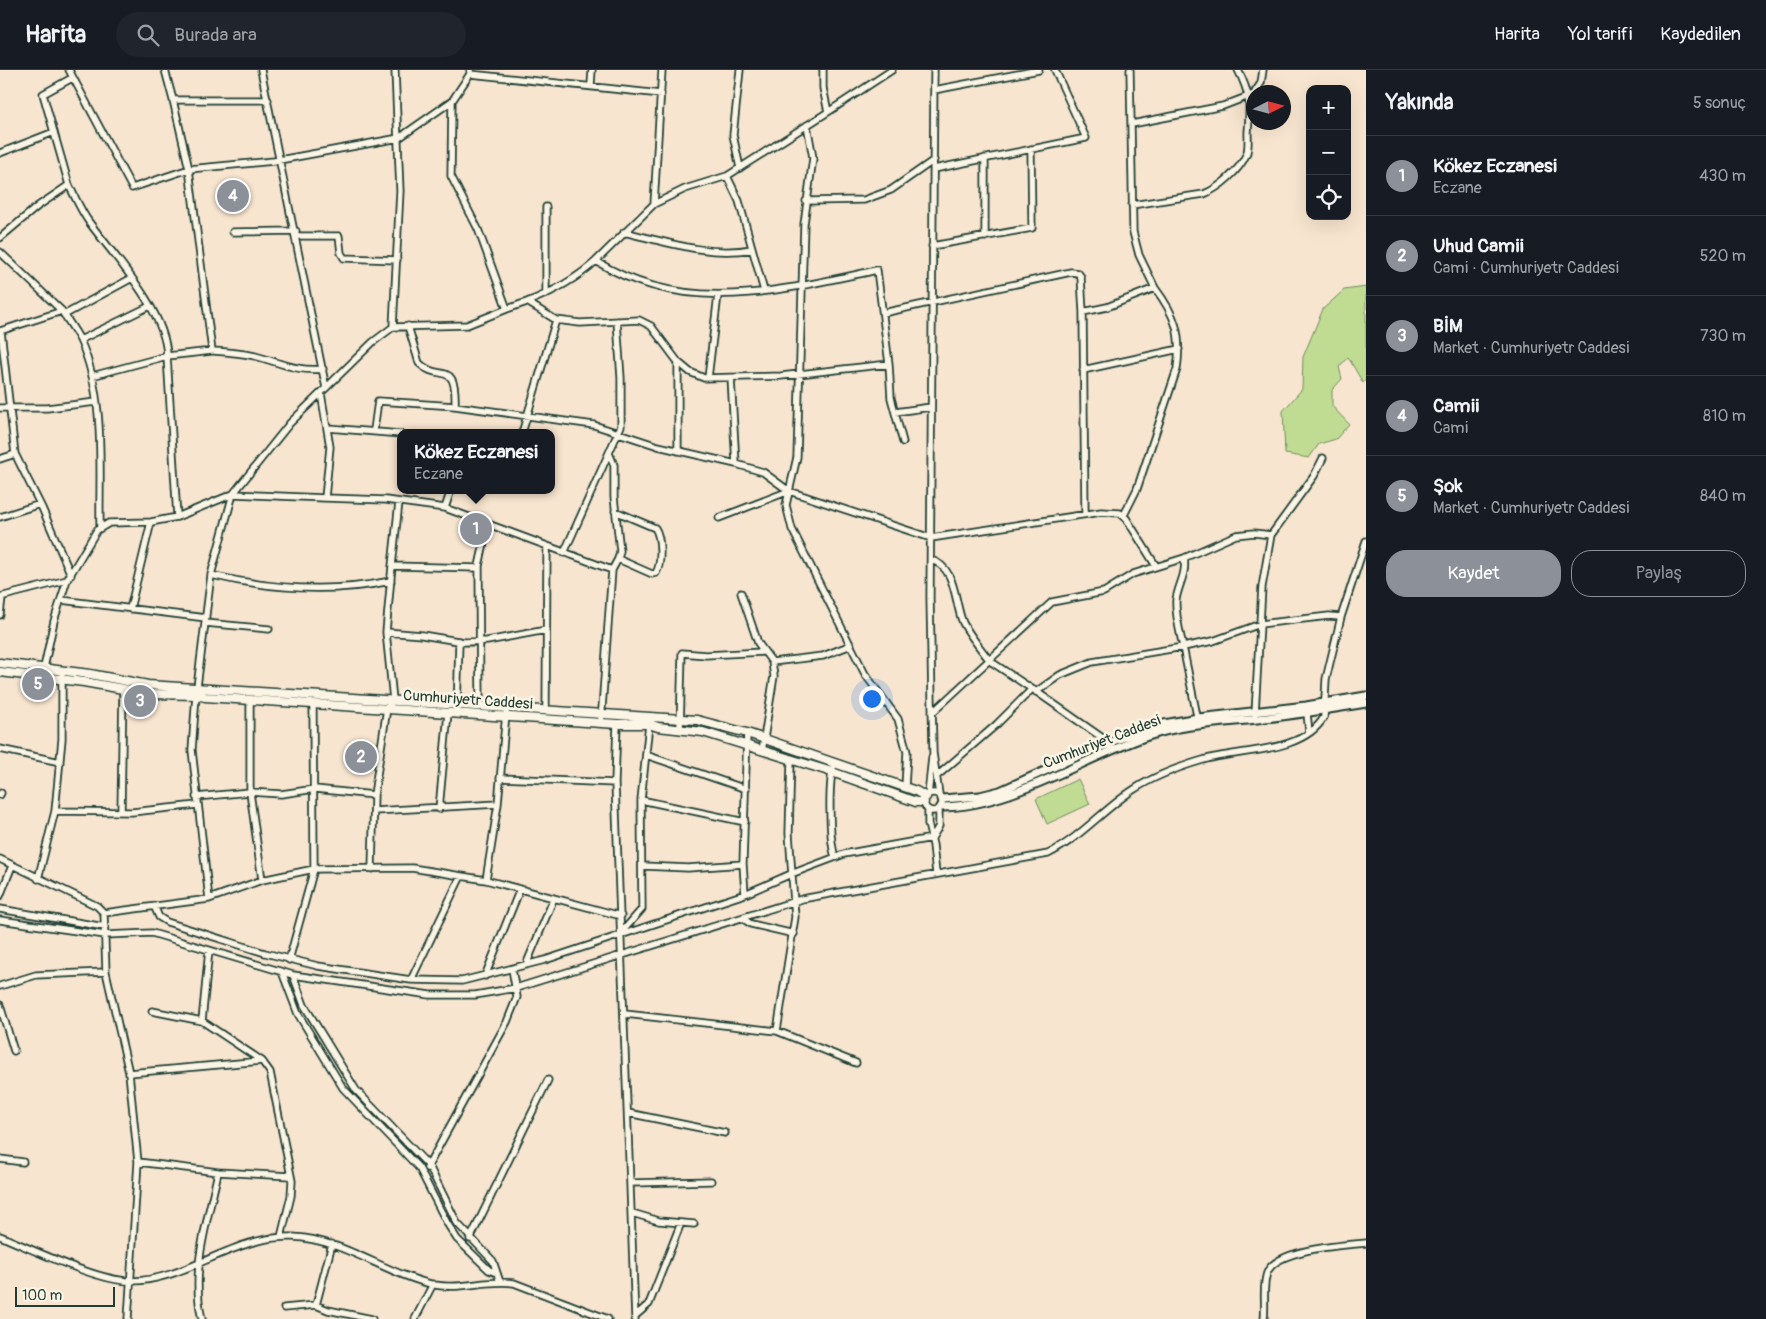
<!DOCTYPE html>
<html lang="tr">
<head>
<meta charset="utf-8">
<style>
  body { margin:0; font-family:Pangolin,sans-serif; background:#20242c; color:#f1f3f6 }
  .controls { position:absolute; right:15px; top:15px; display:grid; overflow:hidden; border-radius:10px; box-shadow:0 5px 20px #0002 }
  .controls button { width:45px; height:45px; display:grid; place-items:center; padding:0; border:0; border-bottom:1px solid #363941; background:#171b24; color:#f1f3f6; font:25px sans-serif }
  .compass { position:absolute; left:1246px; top:15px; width:45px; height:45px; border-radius:50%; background:#171b24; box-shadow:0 5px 20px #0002; rotate:84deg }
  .scale { position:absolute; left:15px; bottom:12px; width:100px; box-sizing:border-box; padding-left:5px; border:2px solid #1f3d34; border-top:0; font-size:14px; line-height:18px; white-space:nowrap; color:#1f3d34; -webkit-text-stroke:4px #fcf5e5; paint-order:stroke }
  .you { position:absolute; left:871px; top:628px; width:18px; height:18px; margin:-12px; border:4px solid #fff; border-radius:50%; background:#1a73e8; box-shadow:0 0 0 8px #1a73e833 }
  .badge { display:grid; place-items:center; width:32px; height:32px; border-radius:50%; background:#8c9099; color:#fff; font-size:16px; font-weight:700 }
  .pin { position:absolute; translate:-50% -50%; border:2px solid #fff; box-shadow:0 1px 5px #0006 }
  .popup { position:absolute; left:397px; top:359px; width:158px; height:65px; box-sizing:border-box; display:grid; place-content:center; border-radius:10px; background:#171b24; filter:drop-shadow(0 1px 4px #0005); font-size:16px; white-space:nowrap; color:#9ea1a6 }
  .popup b { font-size:19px; color:#f1f3f6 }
  .popup::after { content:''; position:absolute; left:50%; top:100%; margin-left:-10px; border:10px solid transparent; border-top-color:#171b24 }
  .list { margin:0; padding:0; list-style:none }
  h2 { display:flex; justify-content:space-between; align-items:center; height:65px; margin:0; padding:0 20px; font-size:21px }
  h2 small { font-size:16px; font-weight:400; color:#9ea1a6 }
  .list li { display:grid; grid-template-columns:32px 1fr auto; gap:15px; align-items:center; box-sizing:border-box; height:80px; padding:0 20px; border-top:1px solid #363941 }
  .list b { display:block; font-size:19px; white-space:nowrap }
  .list p { margin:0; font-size:16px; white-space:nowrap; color:#9ea1a6 }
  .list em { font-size:16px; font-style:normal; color:#9ea1a6 }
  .actions { display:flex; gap:10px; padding:15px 20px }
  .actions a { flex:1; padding:11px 0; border:1px solid #8c9099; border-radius:20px; text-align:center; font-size:18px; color:#8c9099 }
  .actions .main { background:#8c9099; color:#fff }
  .icon { flex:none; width:28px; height:28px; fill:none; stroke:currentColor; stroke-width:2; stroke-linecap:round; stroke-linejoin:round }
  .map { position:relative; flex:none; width:1366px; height:1249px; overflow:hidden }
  header { display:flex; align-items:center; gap:30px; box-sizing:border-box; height:70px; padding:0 25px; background:#171b24; border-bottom:1px solid #363941 }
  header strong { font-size:24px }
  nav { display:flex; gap:28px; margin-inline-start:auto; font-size:18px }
  .search { width:350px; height:45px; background:#20242c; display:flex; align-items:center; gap:12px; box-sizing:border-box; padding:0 18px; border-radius:28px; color:#9ea1a6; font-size:19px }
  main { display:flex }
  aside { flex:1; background:#171b24 }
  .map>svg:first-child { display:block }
</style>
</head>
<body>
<header>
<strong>Harita</strong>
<div class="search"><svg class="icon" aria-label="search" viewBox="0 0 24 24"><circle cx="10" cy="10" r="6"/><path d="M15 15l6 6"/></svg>Burada ara</div>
<nav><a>Harita</a><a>Yol tarifi</a><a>Kaydedilen</a></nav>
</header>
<main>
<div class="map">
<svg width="1366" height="1249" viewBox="0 0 1366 1249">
  <rect width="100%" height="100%" fill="#f8e5cf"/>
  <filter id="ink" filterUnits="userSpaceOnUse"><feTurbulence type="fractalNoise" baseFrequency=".02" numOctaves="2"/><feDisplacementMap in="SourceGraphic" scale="10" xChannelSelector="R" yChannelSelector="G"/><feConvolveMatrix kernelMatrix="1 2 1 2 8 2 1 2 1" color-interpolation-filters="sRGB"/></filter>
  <g filter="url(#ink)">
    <path fill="#c0db92" stroke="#708c63" d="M1366 217V310L1363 313 1348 287 1339 297 1342 309 1332 320V336L1349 354 1336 369 1319 374 1309 388 1285 384 1283 341 1302 319 1303 287 1323 239 1344 220Z
      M1078 709 1090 734 1047 754 1036 729Z"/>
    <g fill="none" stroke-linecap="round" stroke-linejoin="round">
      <g stroke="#1f3d34" stroke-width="9">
        <path id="minor" d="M69 0 132 118 189 99 173 30
          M165 0 173 30H268
          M261 0 326 318
          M740 0 733 65 740 98
          M934 0 930 528 933 683 939 724
          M1130 0 1133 162 1139 185 1155 218
          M470 4 661 24
          M591 16 592 0
          M934 20 1039 0
          M1255 22 1261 13 1263 0
          M828 42 892 0
          M1132 54 1223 36 1254 24
          M807 55 813 88 804 154 797 387 786 435 792 459 865 604 898 649 907 682 905 718
          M0 83 54 62
          M934 99 1086 68 1055 0
          M727 106 828 42 823 18V0
          M69 115C75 127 81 141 89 152 114 186 166 241 167 286L212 281 189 99 274 91 399 68 452 31 470 4V0
          M806 131 864 130 891 120 934 90
          M654 134 662 0
          M1132 135 1204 124C1219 118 1239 101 1246 85 1249 79 1248 70 1248 63 1250 35 1251 25 1238 0
          M546 137V224
          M233 162 296 161
          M624 162C666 172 709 187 752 179
          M297 166H339L341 183 344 188 397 190
          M985 167V88
          M0 168 38 136 69 115 43 24 72 8
          M932 176 1032 158 1031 79
          M0 182 62 241 0 261
          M527 232C553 222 575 210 596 191
          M507 239 527 232 556 250 522 363
          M62 241C68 251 75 260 80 270 106 327 99 396 100 457
          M883 243 1071 202 1078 203 1081 207 1083 242
          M64 245 132 208
          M556 250 580 253 639 250 651 256 678 292 690 302 704 308 781 306 889 294 877 200C782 220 685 247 596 191L654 134 685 119 727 106 739 131 764 221
          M408 256 419 293C439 313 457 288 455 336
          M393 257 400 121 395 0
          M1 261 15 384 42 438 71 505
          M80 270 150 236
          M212 281C226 282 241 283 255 286 279 292 297 302 323 299
          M889 294 891 328 903 372
          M1083 300 1179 279
          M92 306 167 286 177 447
          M708 308 718 225
          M0 338H47L96 332
          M895 342 931 337
          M328 358 401 364
          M374 360 378 331 455 336 594 355 658 376 736 394 731 308
          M678 381V292
          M609 383 614 395V427L620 481 618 489 612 500
          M0 389 15 384
          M736 394 763 402 789 421 931 468 1101 442 1120 443 1126 448 1156 496
          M325 428 386 430 445 438 451 420
          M399 432 392 496 479 498
          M445 438 612 500 601 652
          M615 441 655 458C661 467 662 493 656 503L652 504 618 489
          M1085 444 1083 242 1107 237 1155 218C1176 246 1182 264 1177 299L1137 419 1124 445
          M0 447 40 434
          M719 448 789 421
          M564 483 621 356V308L617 251
          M931 490C957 497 954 533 963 553 970 566 981 579 990 591L1032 619 996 655 937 706
          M211 505C269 519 332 523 391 511
          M741 523 758 573 772 592 774 606 762 681
          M0 527 67 510
          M61 530 206 548
          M130 539 151 452
          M0 545 2 527
          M1341 547 1366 471
          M205 553 269 559
          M386 562 422 565 464 572 487 571 546 560
          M772 592 823 586 851 575
          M42 607 54 551 67 510 97 460 109 453 151 452 177 447 233 424 325 428 330 377 321 323
          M1034 620 1104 669 1109 676
          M1036 622 1060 605 1092 592 1183 577C1180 562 1175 545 1176 530 1178 515 1187 504 1184 488
          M250 629V722L262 810
          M480 636 479 496 488 455
          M546 641 547 477
          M457 643 459 571
          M932 643 1052 532 1104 522 1133 504 1184 488 1236 465 1254 463 1271 465
          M1307 643 1309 663
          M1255 644 1262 517 1271 465 1314 406 1323 388
          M617 654 615 713 635 1249
          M680 659 682 583 706 585 763 582
          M0 679 60 692
          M646 685 746 719
          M834 694C828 712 829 769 835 787
          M500 708 615 713
          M924 732a9 9 0 1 1 18 0a9 9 0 1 1-18 0Z
          M0 725 1 723
          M928 725 932 687
          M196 727 250 722 281 724 315 719 374 725
          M641 730 745 752
          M439 739 448 643
          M928 740V754L933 775 936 804
          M55 741 132 742 197 735
          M374 741 498 734
          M121 742 123 618
          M0 789 97 836 104 843 106 902 129 1003 138 1092 128 1249
          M643 796 688 798 743 794
          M372 799 374 725 387 638 393 630 386 562 392 496
          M38 809 55 741 62 669V606
          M486 810 498 734 506 643
          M745 824 743 794 747 663
          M0 826 12 796
          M209 829 192 680 196 625 211 505 233 424 290 353 373 272 393 257 467 255 507 239 478 159 451 106 452 31
          M155 838 159 847 167 852 265 883 318 896 411 910 462 911 545 890 745 824 791 804 844 784 932 768 939 756V739
          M0 839 105 857
          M104 843 209 829 262 810 314 799 412 798 486 810 621 846
          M742 848 751 854 794 864
          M0 850 105 865 152 863 293 905 430 925H475L516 918 802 829 1048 784C1080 768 1104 739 1133 720 1154 706 1179 697 1203 690 1239 679 1303 684 1324 647L1326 609 1341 547 1329 546 1260 554 1213 571 1183 577 1198 651
          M621 863 642 839 641 730 649 654
          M289 890 314 799 313 635
          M526 895 554 828
          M282 902 298 944 343 1018 419 1098 447 1153 457 1169 489 1200 497 1203
          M293 905 304 935 356 1020 429 1096 457 1153 493 1191 500 1212
          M485 906 520 819
          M411 910 461 806
          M0 916 36 905 106 902
          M0 935 14 981
          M152 941 202 951 262 991 270 1002 292 1111 291 1126 281 1167
          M625 944 777 961 795 847 789 763 791 690
          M202 951 209 880
          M777 961 856 993
          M129 1003 262 991
          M628 1043 725 1063
          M0 1089 23 1092
          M138 1092 218 1102 291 1106
          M427 1098 507 952 517 927 512 899
          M631 1113 711 1111
          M632 1143 659 1151 694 1154
          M0 1166C32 1179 99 1212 132 1211 188 1210 234 1165 292 1167 344 1169 385 1204 435 1215 462 1220 487 1209 514 1213L608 1249
          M470 1169 548 1010
          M316 1235 332 1174
          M284 1238 316 1235 328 1240 372 1249
          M635 1246 649 1234 681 1153
          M202 1249C190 1200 208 1150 218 1102
          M415 1249 433 1214
          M1264 1249C1266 1234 1262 1217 1267 1203 1275 1179 1343 1175 1366 1173"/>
      </g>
      <g stroke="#1f3d34" stroke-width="11">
        <path id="tertiary" d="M942 729 980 726 1000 721 1107 673 1164 654 1198 648 1306 636 1366 626
          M941 737C1011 737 1082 688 1148 666 1183 654 1220 653 1257 649 1294 645 1330 639 1366 633"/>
      </g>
      <g stroke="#1f3d34" stroke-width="11">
        <path id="secondary" d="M0 593 90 604 148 615 697 650 747 663 916 721 926 727
          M0 602 84 612 151 624 196 625 205 627 617 654H649L658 657 703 662 832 702 916 732H924"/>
      </g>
      <use href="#minor" stroke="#fcf5e5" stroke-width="5.5"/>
      <use href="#tertiary" stroke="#fcf5e5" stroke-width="7"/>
      <use href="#secondary" stroke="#fcf5e5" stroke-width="8"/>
    </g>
  </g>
  <g text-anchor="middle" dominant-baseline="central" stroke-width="5" stroke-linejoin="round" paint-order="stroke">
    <g font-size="15" fill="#1f3d34" stroke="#fcf5e5">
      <text transform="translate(468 630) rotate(4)">Cumhuriyetr Caddesi</text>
      <text transform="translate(1102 672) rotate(-21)">Cumhuriyet Caddesi</text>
    </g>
  </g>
</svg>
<div class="controls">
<button>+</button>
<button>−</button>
<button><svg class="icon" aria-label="locate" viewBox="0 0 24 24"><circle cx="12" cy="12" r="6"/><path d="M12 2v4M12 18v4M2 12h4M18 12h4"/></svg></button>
</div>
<svg class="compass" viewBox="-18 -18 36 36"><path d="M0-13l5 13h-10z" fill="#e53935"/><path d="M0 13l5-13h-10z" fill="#9ea1a6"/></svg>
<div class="scale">100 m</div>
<div class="you"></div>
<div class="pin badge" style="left:476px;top:459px">1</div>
<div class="popup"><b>Kökez Eczanesi</b>Eczane</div>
<div class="pin badge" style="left:361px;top:687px">2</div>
<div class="pin badge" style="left:140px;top:631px">3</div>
<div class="pin badge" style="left:233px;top:126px">4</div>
<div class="pin badge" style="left:38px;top:614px">5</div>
</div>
<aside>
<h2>Yakında<small>5 sonuç</small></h2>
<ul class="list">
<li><span class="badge">1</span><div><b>Kökez Eczanesi</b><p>Eczane</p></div><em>430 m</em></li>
<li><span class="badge">2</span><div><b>Uhud Camii</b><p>Cami · Cumhuriyetr Caddesi</p></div><em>520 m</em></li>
<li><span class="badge">3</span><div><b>BİM</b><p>Market · Cumhuriyetr Caddesi</p></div><em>730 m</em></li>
<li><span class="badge">4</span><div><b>Camii</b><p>Cami</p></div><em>810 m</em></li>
<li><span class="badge">5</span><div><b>Şok</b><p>Market · Cumhuriyetr Caddesi</p></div><em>840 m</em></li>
</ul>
<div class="actions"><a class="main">Kaydet</a><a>Paylaş</a></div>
</aside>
</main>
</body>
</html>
